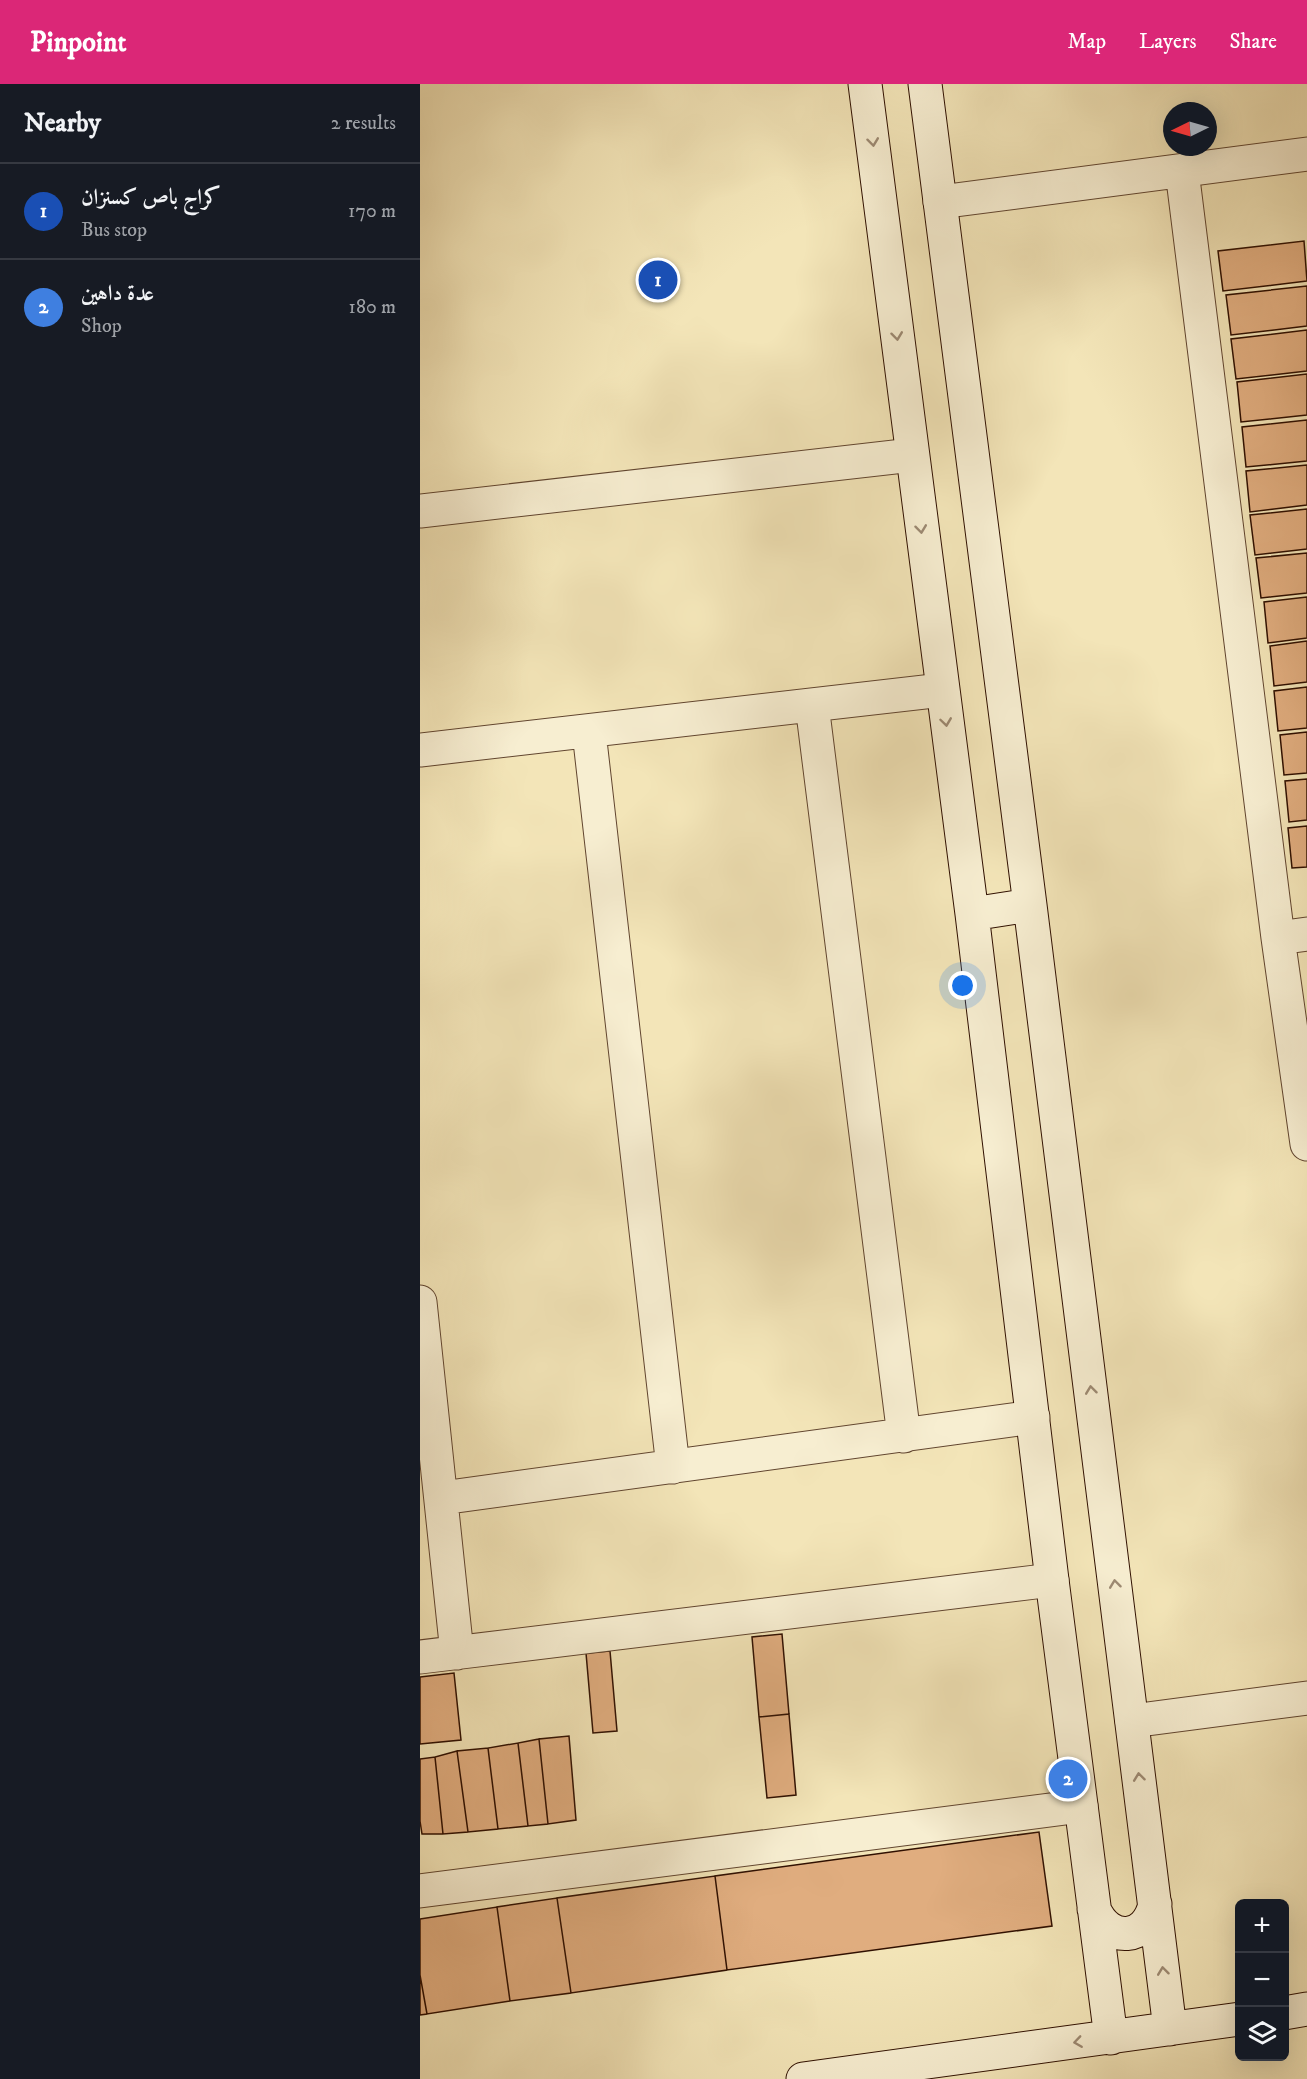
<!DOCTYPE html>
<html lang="en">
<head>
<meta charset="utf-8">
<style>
  body { margin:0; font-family:"IM FELL DW Pica",Amiri,serif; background:#242831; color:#f1f3f6 }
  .controls { position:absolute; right:18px; bottom:18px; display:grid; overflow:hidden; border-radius:9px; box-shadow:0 6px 24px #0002 }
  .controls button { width:54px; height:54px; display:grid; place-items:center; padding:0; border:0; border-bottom:2px solid #363941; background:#171b24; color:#f1f3f6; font:30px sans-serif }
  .compass { position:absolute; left:743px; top:18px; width:54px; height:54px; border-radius:50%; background:#171b24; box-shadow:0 6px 24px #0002; rotate:265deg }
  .you { position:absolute; left:543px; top:902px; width:21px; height:21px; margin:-15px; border:4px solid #fff; border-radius:50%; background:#1a73e8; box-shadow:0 0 0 9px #1a73e833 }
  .badge { display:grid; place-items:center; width:39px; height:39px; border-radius:50%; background:#db2777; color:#fff; font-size:20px; font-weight:700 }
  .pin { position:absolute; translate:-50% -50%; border:3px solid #fff; box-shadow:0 2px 6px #0006 }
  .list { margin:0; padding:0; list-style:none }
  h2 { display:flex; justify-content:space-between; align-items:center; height:78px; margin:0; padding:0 24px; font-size:26px }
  h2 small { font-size:20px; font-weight:400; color:#9ea1a6 }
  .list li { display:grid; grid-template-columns:39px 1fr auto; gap:18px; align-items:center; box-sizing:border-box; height:96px; padding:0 24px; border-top:2px solid #363941 }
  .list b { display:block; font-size:22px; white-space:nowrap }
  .list p { margin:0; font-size:20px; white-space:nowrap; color:#9ea1a6 }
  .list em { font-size:20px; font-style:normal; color:#9ea1a6 }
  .icon { flex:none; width:33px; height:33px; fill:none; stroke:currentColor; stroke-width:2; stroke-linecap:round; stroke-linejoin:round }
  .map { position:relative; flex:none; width:887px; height:1995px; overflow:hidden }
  header { display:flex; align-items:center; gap:36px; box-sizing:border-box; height:84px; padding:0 30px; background:#db2777; color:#fff }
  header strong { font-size:28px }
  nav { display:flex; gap:33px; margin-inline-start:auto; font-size:21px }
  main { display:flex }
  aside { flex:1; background:#171b24 }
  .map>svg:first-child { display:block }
</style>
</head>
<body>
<header>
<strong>Pinpoint</strong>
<nav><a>Map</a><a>Layers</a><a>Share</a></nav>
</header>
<main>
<aside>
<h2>Nearby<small>2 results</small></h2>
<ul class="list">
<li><span class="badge" style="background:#1a4fb4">1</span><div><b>كراج باص كسنزان</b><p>Bus stop</p></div><em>170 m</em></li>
<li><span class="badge" style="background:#3f7fe0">2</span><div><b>عدة داهين</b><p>Shop</p></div><em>180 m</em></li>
</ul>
</aside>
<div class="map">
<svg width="887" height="1995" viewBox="0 0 887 1995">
  <rect width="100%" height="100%" fill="#f3e5b8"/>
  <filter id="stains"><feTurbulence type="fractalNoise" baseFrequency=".00333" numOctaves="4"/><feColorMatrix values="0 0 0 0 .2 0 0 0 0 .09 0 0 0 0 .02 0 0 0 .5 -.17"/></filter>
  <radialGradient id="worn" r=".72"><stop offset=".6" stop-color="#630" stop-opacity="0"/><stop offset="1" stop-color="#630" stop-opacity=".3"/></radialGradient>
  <path fill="#e0ad7f" stroke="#301001" stroke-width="1.5" d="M884 157 887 197 803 207 798 167Z
    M887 202V242L811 251 806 211Z
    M887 246V287L816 295 811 255Z
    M887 290V331L821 338 817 298Z
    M887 336V377L826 383 822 343Z
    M887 381V421L830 428 826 387Z
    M887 425V465L835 471 830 431Z
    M887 469V509L841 514 836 474Z
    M887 513V554L848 559 844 518Z
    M887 557V598L854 602 850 562Z
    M887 603V644L858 647 854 607Z
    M887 648V689L864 691 860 651Z
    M887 695V736L869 738 865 697Z
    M887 742V783L872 784 868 744Z
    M362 1550 369 1630 339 1633 332 1553Z
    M190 1567 197 1647 173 1649 166 1569Z
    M34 1589 41 1656 0 1660V1593Z
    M369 1630 376 1711 347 1714 339 1633Z
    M149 1652 156 1736 128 1740 119 1655Z
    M119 1655 128 1740 108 1742 98 1659Z
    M98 1659 108 1742 78 1745 68 1664Z
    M68 1664 78 1745 48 1748 37 1667Z
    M37 1667 48 1748 23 1750 15 1673Z
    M15 1673 23 1750H2L0 1737V1675Z
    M619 1748 632 1842 307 1886 295 1792Z
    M295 1792 307 1886 151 1909 137 1814Z
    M137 1814 151 1909 90 1917 77 1823Z
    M77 1823 90 1917 7 1930 0 1891V1835Z
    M0 1891 7 1930 0 1931Z"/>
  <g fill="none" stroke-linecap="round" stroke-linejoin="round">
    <g stroke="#61452f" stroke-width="35">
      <path id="street" d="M762 87 858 854 887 1060
        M520 118 887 70
        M0 427 492 371
        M392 621 484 1352
        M169 648 253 1383
        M0 666 522 606
        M858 854 887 850
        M0 1218 37 1569
        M22 1414 613 1333
        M0 1573 632 1496
        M712 1637 887 1614
        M0 1807 661 1722"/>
    </g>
    <g stroke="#301001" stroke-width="35">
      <path id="secondary" d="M445 0 552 830 632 1496 691 1954
        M505 0 610 821 750 1945
        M552 830 610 821
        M674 1825C689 1860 727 1857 735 1820
        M864 1929 887 1925
        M383 1995 820 1935"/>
    </g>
    <use href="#street" stroke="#f7eed1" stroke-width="33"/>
    <use href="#secondary" stroke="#f7eed1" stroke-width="33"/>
  </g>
  <defs><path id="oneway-chevron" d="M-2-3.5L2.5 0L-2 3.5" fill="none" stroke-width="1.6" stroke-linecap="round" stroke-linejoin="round" transform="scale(1.5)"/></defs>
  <g stroke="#9d8a73">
    <use href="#oneway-chevron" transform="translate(453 58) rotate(83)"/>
    <use href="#oneway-chevron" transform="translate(477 252) rotate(83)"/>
    <use href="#oneway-chevron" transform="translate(501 445) rotate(83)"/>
    <use href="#oneway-chevron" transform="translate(526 638) rotate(82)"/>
    <use href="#oneway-chevron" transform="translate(671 1306) rotate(-97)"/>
    <use href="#oneway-chevron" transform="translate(695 1500) rotate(-97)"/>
    <use href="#oneway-chevron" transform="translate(719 1693) rotate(-97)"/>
    <use href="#oneway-chevron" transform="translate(743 1887) rotate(-97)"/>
    <use href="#oneway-chevron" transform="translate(658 1958) rotate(172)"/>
  </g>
  <rect width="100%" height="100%" filter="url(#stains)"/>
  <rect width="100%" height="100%" fill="url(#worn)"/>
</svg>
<div class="controls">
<button>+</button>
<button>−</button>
<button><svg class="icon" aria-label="layers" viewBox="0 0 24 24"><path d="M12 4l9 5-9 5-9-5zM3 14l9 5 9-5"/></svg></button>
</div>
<svg class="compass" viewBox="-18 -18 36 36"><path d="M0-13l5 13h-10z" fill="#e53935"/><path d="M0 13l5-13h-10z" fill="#9ea1a6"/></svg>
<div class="you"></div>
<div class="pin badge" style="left:238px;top:196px;background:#1a4fb4">1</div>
<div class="pin badge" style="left:648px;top:1695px;background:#3f7fe0">2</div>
</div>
</main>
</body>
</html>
